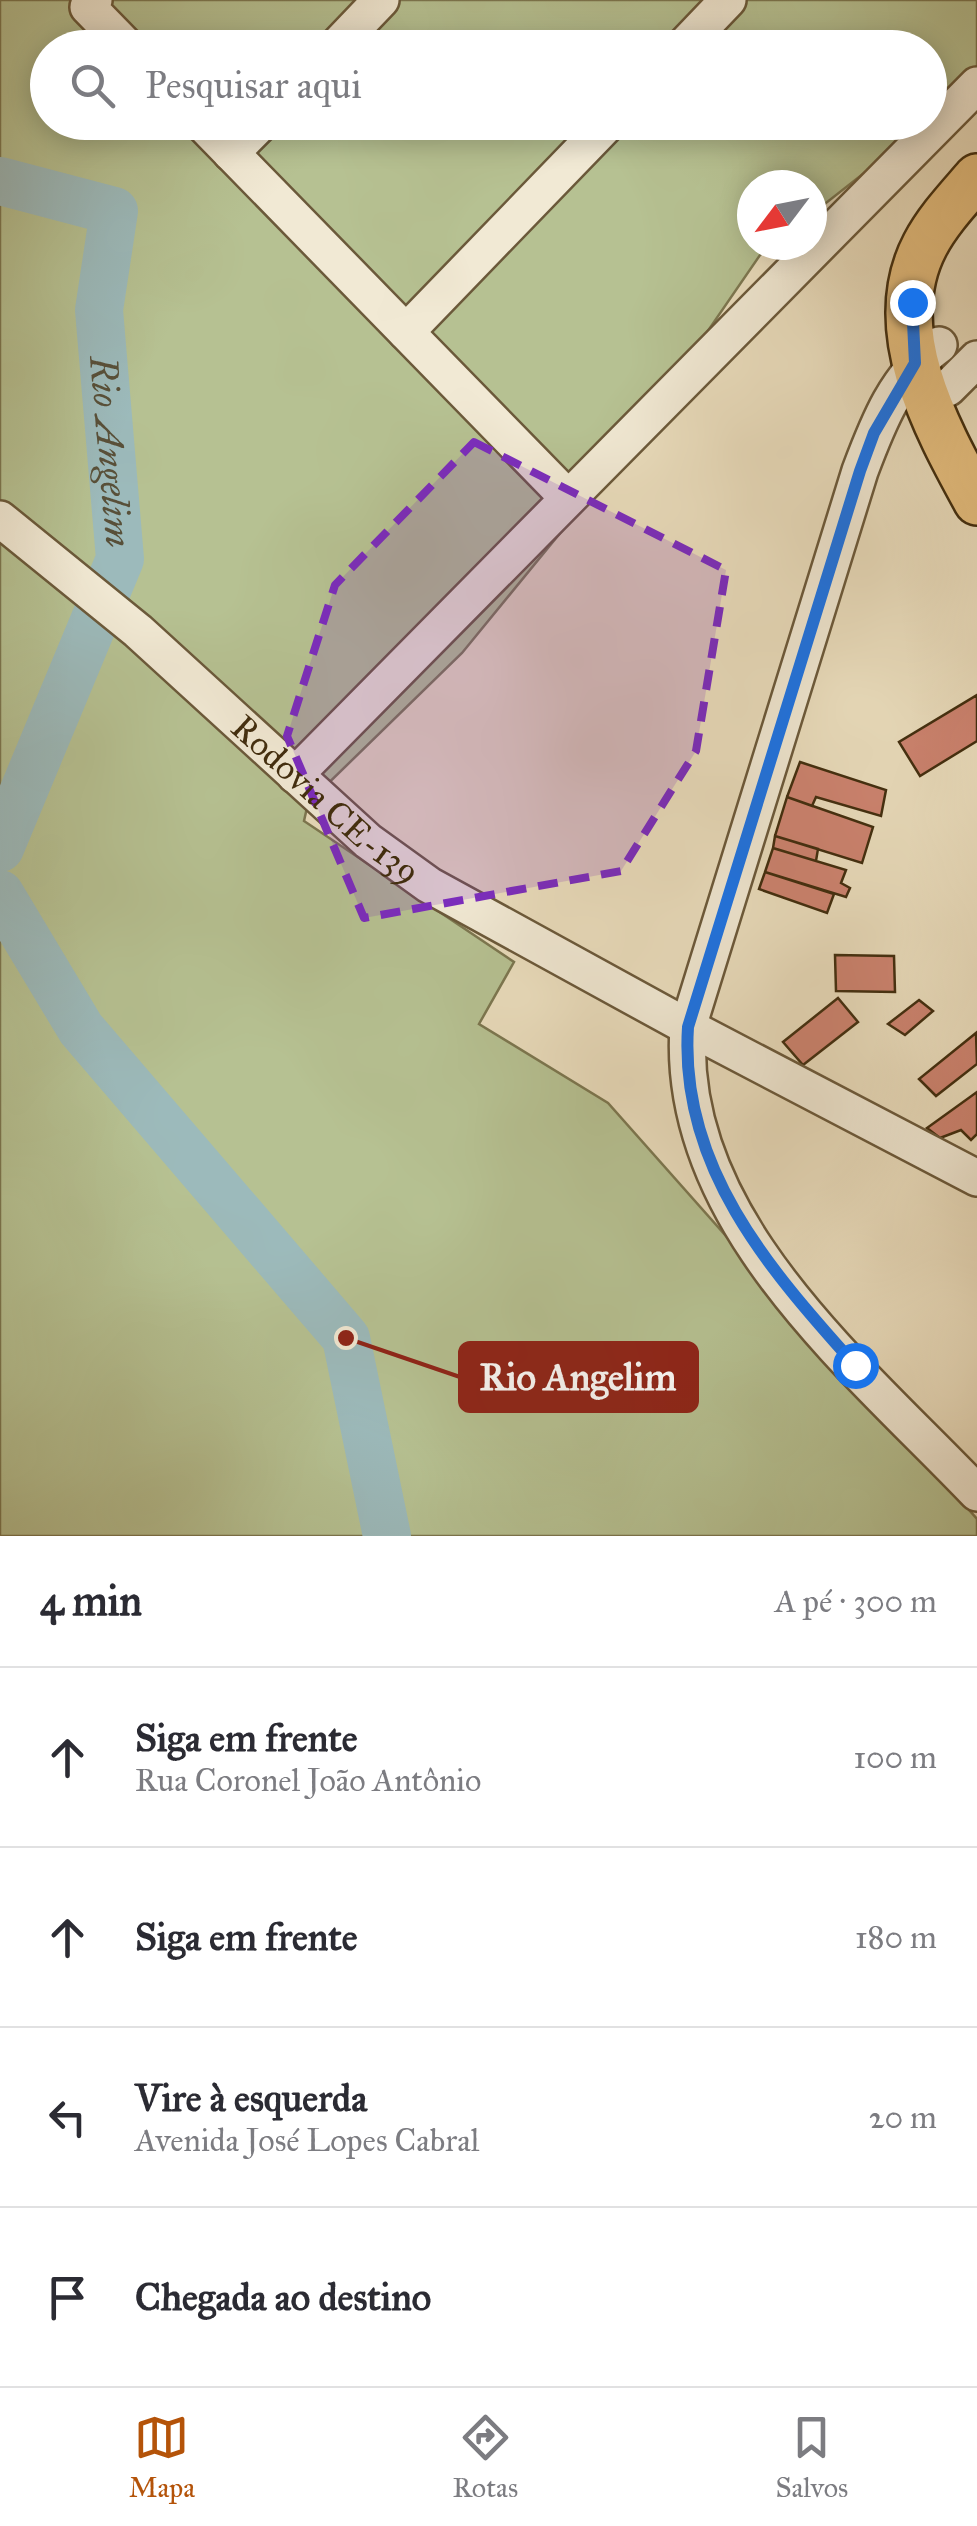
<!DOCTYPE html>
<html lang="pt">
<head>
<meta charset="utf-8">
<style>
  body { margin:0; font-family:"IM FELL Great Primer",serif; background:#f2f2f3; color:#2b2b33 }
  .compass { position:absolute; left:737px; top:170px; width:90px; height:90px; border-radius:50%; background:#fff; box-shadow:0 5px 25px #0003; rotate:238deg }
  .stop { position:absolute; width:30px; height:30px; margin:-22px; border:8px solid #1a73e8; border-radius:50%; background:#fff }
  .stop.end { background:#1a73e8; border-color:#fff; box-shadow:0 2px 10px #0008 }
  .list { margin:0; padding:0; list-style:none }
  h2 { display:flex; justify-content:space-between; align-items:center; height:130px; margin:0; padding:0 40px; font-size:42px }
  h2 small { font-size:32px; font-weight:400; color:#7c7c81 }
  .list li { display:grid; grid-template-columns:65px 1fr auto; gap:30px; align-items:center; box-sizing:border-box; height:180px; padding:0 40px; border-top:2px solid #e1e1e2 }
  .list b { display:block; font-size:38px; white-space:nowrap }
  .list p { margin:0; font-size:32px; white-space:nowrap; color:#7c7c81 }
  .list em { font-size:32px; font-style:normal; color:#7c7c81 }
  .icon { flex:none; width:55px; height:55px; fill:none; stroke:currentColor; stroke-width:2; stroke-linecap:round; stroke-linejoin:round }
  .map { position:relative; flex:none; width:977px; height:1536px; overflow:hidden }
  .search { position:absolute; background:#fff; box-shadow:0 5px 25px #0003; left:30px; right:30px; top:30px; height:110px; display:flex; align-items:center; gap:25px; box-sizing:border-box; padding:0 35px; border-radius:55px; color:#7c7c81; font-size:38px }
  .sheet { height:850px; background:#fff }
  nav { display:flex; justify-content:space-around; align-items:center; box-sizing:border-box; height:140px; border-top:2px solid #e1e1e2; background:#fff; font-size:28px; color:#7c7c81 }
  nav a { display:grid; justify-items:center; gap:5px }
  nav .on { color:#b45309 }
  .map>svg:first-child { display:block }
</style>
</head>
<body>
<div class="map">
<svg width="977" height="1536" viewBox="0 0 977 1536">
  <rect width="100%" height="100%" fill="#eaddbd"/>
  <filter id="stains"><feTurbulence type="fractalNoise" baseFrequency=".002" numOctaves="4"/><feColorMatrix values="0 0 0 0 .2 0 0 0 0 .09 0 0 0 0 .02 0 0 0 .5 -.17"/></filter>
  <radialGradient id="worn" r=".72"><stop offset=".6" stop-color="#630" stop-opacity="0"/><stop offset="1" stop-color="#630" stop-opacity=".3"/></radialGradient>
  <path fill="#b6c192" stroke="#7c7750" stroke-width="2.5" d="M0 0H977V85L930 122V48H48V122H929L812 214V185H752V245H773L760 255 615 466 462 653 308 803 304 821 514 962 479 1024 608 1103 977 1519V1536H0V544L16 535 0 519Z"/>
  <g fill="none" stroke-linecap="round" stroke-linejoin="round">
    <g stroke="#9cbabb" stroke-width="48">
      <path id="s1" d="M0 181 114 211 99 310 120 559 0 848"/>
      <path d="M0 894 81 1029 346 1338 387 1536"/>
    </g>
  </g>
  <path fill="#cd8370" stroke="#412d0e" stroke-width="2.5" d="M977 695V741L920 776 899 742Z
    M800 762 886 790 881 816 816 797 812 806 787 797Z
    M787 797 873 827 862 863 775 836Z
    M775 836 818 849 816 861 773 848Z
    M773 848 846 870 841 883 850 888 846 897 765 872Z
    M765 872 834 894 827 913 759 889Z
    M835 955 894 956 895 992 836 991Z
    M838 998 858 1022 803 1065 783 1042Z
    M919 1000 933 1011 905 1035 888 1024Z
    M976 1033 977 1064 936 1096 919 1079Z
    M977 1092V1134L971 1140 961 1130 940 1138 927 1128Z"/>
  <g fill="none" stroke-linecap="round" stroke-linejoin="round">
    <g stroke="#6b593a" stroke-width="40">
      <g id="minor">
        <path d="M94 0 88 7 128 48"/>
        <path d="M335 48 381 0"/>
        <path d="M682 48 728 0"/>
        <path d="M201 122 568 498"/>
        <path d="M231 153 262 122"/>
        <path d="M406 332 609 122"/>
        <path d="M939 345C896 376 878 423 860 471L688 1027C675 1221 856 1366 977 1493"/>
        <path d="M948 388 977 359"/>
        <path id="s2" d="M0 519 138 631 368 841 429 885 688 1027 977 1178"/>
        <path d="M295 775 977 85"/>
      </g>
    </g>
    <g stroke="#412d0e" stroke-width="50">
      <path id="major" d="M977 177C959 198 938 220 925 245 881 329 937 429 977 502"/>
    </g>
    <use href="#minor" stroke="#f1e9d4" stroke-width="35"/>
    <use href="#major" stroke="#e5be7e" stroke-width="45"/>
  </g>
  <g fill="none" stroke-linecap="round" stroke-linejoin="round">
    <path stroke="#1a73e8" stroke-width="12" d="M855 1365C768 1268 679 1166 688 1027L860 471 874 433 915 363 912 302"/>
  </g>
  <path fill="#7b2cbf" fill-opacity="0.2" stroke="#7b2cbf" stroke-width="8" stroke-dasharray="20 12" stroke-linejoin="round" d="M474 442 726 570 696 751 621 871 364 918 287 736 335 585Z"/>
  <g text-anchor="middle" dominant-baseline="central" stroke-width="10" stroke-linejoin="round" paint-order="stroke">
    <g font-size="35" fill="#412d0e" stroke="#f1e9d4">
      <text stroke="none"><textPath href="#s2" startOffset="430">Rodovia CE-139</textPath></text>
    </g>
    <g font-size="38" font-style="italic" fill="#585039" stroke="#f1e9d4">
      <text stroke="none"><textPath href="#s1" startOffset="360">Rio Angelim</textPath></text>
    </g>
  </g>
  <path fill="none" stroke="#8f2418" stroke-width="4" d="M346 1338L460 1377"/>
  <circle fill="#8f2418" stroke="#f1e9d4" stroke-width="4" cx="346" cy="1338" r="10"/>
  <rect fill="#8f2418" stroke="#8f2418" stroke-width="4" x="460" y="1343" width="237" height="68" rx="10"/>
  <g font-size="38" text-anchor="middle" font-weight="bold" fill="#fff">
    <text x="578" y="1390">Rio Angelim</text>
  </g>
  <rect width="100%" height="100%" filter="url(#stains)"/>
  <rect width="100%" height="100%" fill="url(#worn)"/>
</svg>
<svg class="compass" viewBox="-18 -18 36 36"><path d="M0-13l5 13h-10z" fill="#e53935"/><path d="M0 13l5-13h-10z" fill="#7c7c81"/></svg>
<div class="stop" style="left:855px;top:1365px"></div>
<div class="stop end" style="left:912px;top:302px"></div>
<div class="search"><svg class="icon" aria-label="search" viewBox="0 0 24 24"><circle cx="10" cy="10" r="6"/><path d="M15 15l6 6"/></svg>Pesquisar aqui</div>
</div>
<section class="sheet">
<h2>4 min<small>A pé · 300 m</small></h2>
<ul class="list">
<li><svg class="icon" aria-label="ahead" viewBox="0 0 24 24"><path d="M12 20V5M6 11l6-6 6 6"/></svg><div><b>Siga em frente</b><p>Rua Coronel João Antônio</p></div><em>100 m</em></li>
<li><svg class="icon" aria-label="ahead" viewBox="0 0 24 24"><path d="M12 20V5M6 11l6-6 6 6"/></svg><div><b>Siga em frente</b></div><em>180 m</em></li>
<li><svg class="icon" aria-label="left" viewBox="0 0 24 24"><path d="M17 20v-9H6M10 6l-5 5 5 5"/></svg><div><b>Vire à esquerda</b><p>Avenida José Lopes Cabral</p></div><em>20 m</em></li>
<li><svg class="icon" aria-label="arrive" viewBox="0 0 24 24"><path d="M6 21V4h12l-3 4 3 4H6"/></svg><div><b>Chegada ao destino</b></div></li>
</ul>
</section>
<nav>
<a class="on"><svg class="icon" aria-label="map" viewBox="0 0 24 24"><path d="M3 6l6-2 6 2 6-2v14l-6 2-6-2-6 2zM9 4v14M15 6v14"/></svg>Mapa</a>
<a><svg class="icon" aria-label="directions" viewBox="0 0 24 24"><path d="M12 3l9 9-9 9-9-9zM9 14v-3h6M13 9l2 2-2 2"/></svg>Rotas</a>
<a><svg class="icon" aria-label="saved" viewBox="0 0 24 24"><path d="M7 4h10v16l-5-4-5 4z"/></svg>Salvos</a>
</nav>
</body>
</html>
